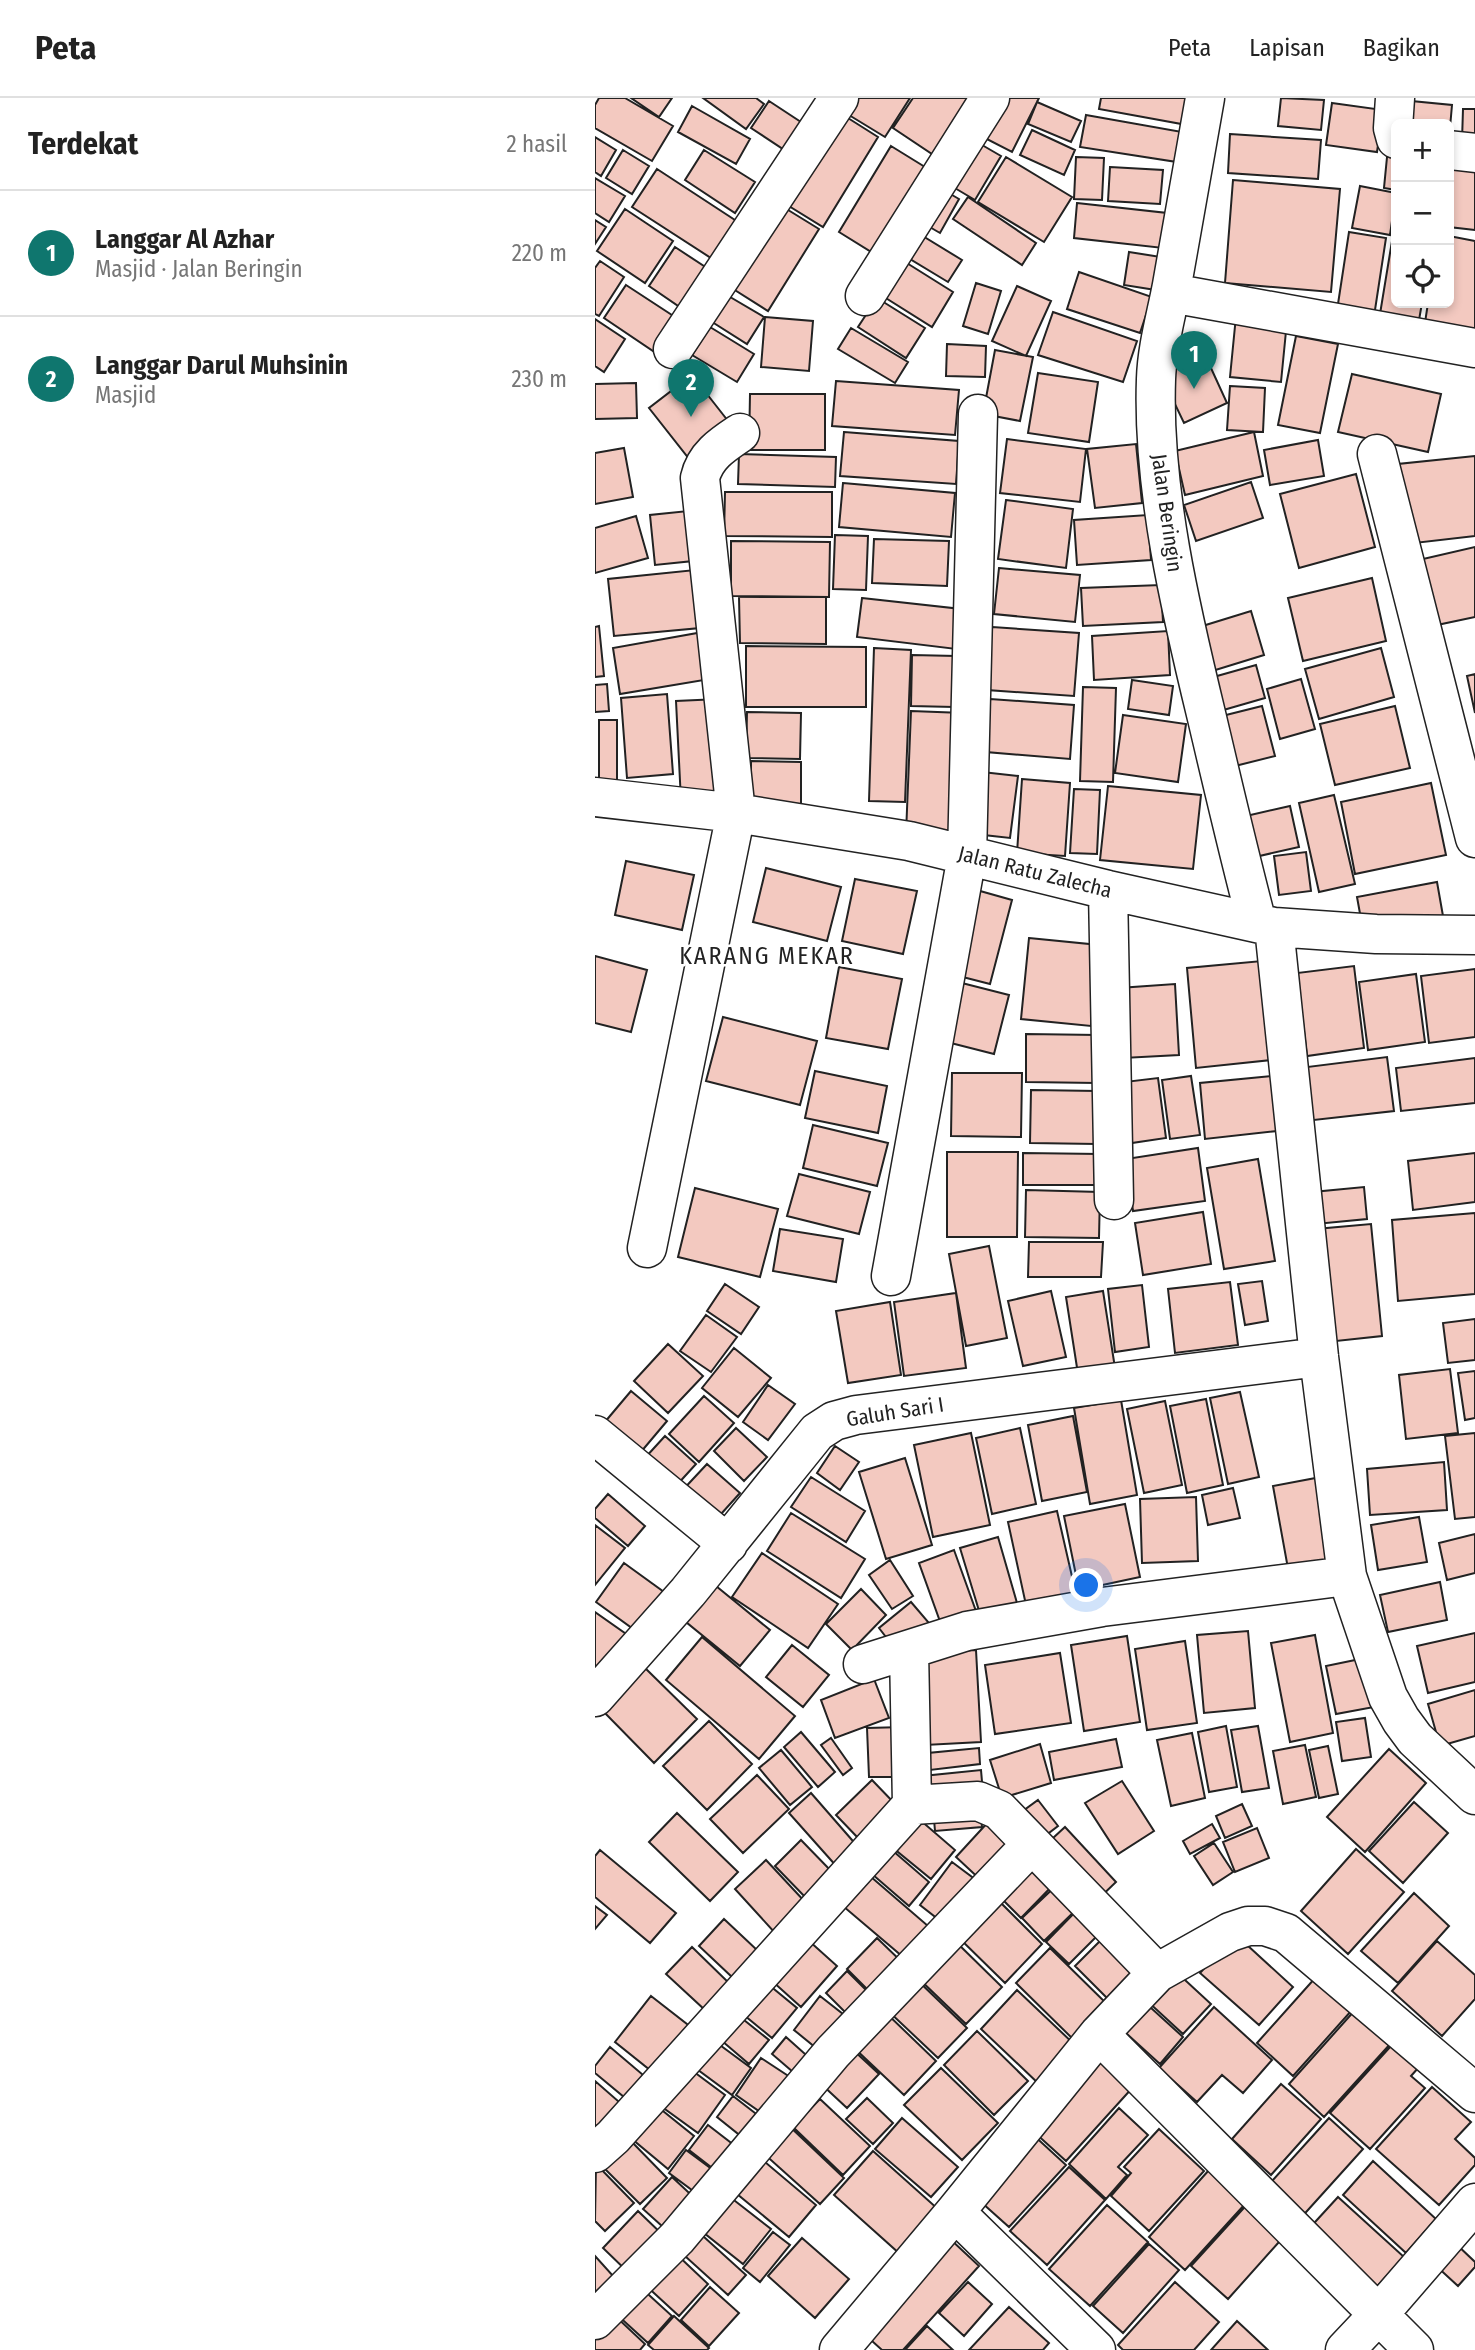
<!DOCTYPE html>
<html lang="id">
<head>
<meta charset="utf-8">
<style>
  body { margin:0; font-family:"Fira Sans Condensed",sans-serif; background:#f2f2f2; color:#222 }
  .controls { position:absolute; right:21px; top:21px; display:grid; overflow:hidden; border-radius:10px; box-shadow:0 4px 10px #0003 }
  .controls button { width:63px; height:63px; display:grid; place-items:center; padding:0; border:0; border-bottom:2px solid #e0e0e0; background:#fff; color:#222; font:35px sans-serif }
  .you { position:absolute; left:492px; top:1488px; width:24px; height:24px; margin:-18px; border:5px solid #fff; border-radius:50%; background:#1a73e8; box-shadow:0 0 0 10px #1a73e833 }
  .badge { display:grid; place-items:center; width:46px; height:46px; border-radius:50%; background:#0f766e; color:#fff; font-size:23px; font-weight:700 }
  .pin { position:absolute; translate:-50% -58px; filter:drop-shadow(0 2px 4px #0008) }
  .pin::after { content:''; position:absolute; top:37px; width:24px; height:21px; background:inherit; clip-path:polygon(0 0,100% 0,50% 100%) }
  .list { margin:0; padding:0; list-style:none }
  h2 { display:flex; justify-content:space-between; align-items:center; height:91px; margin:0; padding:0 28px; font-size:30px }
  h2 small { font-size:23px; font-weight:400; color:#767676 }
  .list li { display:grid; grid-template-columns:46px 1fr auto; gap:21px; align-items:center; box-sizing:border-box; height:126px; padding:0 28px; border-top:2px solid #e0e0e0 }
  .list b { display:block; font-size:26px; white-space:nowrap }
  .list p { margin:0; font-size:23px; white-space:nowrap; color:#767676 }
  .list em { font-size:23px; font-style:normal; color:#767676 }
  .icon { flex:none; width:38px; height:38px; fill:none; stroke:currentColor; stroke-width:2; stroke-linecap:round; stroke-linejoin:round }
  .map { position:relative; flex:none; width:880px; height:2252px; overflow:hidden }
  header { display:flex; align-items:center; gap:42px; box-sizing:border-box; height:98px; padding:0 35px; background:#fff; border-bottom:2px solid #e0e0e0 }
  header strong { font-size:33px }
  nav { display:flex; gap:38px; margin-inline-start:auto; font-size:24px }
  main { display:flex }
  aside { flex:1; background:#fff }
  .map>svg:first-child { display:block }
</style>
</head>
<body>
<header>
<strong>Peta</strong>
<nav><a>Peta</a><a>Lapisan</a><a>Bagikan</a></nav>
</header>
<main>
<aside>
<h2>Terdekat<small>2 hasil</small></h2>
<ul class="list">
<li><span class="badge">1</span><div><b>Langgar Al Azhar</b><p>Masjid · Jalan Beringin</p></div><em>220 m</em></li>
<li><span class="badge">2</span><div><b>Langgar Darul Muhsinin</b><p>Masjid</p></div><em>230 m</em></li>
</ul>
</aside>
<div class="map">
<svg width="880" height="2252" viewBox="0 0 880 2252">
  <rect width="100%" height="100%" fill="#fff"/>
  <path fill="#f3c9c0" stroke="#222" stroke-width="2" d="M4 0H30L78 28 57 63 0 30V7Z
    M36 0H77L64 19Z
    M108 0H161L169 6 151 31Z
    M258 0H315L290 39 249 14Z
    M318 0H376L343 60 298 30Z
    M403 0H444L417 54 384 37Z
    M506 0H597L592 27 504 11Z
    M686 0 729 2 726 32 683 28Z
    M806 2 857 7 854 41V26H804Z
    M174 3 212 28 194 55 156 30Z
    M442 4 486 23 476 44 433 26Z
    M737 5 788 12 782 54 731 47Z
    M97 8 155 41 141 66 83 34Z
    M868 11H880V43H867Z
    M245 15 283 39 228 129 189 105Z
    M491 17 587 34 582 64 485 49Z
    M437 32 480 52 469 77 425 57Z
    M635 36 726 42 723 81 633 75Z
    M0 39 21 52 6 78 0 74Z
    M375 40 406 58 380 102 348 83Z
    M296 48 330 69 278 155 244 134Z
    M793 49 801 50V92L789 90Z
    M28 52 54 68 37 96 11 80Z
    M109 52 160 84 140 115 90 82Z
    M857 58 880 60V132L854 129V84Z
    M411 59 477 99 449 144 383 104Z
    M481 59 509 60 507 102 479 101Z
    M515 69 568 72 565 106 513 103Z
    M62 71 143 124 119 162 37 109Z
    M0 80 30 98 14 124 0 115Z
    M638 82 745 91 736 194 630 185Z
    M765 88 801 95 795 137 757 130Z
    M345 90 364 101 345 135 326 124Z
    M373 99 441 145 427 167 358 121Z
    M482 105 572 115 568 150 479 140Z
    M185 107 224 131 173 213 135 189Z
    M30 111 78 143 50 185 2 153Z
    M0 122 11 129 0 146Z
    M313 129 367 162 353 184 300 152Z
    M754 134 791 140 778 225 741 219Z
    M798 137 801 138V205H827L824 222 785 216Z
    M854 138 880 143V231H829L833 205H854Z
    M80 149 118 174 92 214 54 188Z
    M534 154 572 160 567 193 529 187Z
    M307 162 358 194 337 229 286 197Z
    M5 163 29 179 4 218 0 216V170Z
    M484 174 557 199 545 235 472 211Z
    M381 185 406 193 393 236 368 228Z
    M31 187 83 221 61 255 9 220Z
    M422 188 456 203 431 258 397 243Z
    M130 196 169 219 152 246 114 222Z
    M282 200 330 230 311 260 263 229Z
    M458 214 542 243 528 284 443 257Z
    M641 218 692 223 686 284 635 279Z
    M170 219 218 223 214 273 166 269Z
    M0 221 30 241 9 274 0 268Z
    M115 229 159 256 142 284 97 257Z
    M256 230 313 264 300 285 243 251Z
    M701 238 743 246 725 335 683 327Z
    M352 246 391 248 390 279 351 278Z
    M400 252 438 259 425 323 388 316Z
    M610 257 632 305 589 325 566 277Z
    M443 275 503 284 494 344 433 335Z
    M757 276 846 296 833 354 743 334Z
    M97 277 137 328 95 362 54 310Z
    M241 283 364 292 360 337 237 328Z
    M41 285 42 320 0 321V286Z
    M635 288 670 290 668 334 632 332Z
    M155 296H230V352H154Z
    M249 334 364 343 361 386 245 378Z
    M659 334 668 378 590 397 580 353Z
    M412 341 491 351 485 404 405 395Z
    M723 342 729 378 675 387 669 352Z
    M541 346 547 405 500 410 492 351Z
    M29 350 38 399 0 406V355Z
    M144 356 241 359 240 389 143 386Z
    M880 358V438L811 446 803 366Z
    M761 376 780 449 704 470 685 396Z
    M656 384 668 420 601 443 589 407Z
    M248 385 360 395 356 439 244 429Z
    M130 394H237V439L129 438Z
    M411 402 478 411 471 470 403 461Z
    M93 413 98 463 60 467 55 417Z
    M553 417 556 462 482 467 479 422Z
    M41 418 53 460 0 475V430Z
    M240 437 273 438 271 492 238 491Z
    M279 441 354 443 352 488 277 485Z
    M136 443 235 444 234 499 136 498Z
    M880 449V519L842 527 828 461Z
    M404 470 485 477 480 524 399 516Z
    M100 472 105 530 19 538 13 481Z
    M777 480 791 543 708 563 693 500Z
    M566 487 568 524 488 528 486 490Z
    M144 499H231V546L145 545Z
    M267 500 366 511 361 551 262 539Z
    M656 513 669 557 614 574 601 530Z
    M4 528 9 578 0 579V529Z
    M397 529 484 535 479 598 392 592Z
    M573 533 575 577 499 582 497 538Z
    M108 534 115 581 25 596 18 550Z
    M151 548 271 549V609H151Z
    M279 550 316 552 310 704 274 703Z
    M786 550 799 599 724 621 710 571Z
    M317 557 361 558 359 609 316 608Z
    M661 567 670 600 625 613 615 580Z
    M880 576V615L872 578Z
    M706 581 720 631 685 641 672 591Z
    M537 582 578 588 574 617 533 611Z
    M12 586 14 613 0 614V587Z
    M488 589 521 590 518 684 485 683Z
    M72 596 78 676 32 680 26 600Z
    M124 601 129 701 86 703 81 603Z
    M395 601 479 607 475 661 391 654Z
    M667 608 680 658 636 669 623 619Z
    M800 608 815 670 740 687 725 626Z
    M316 613 368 615 364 737 311 736Z
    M152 614 206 615 205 661 151 660Z
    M528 617 591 626 583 684 520 675Z
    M4 622H22V686H4Z
    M156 663 206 664V706L156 705Z
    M387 674 423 678 415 740 380 736Z
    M427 681 475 685 470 758 422 755Z
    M836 685 851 757 760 776 746 704Z
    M513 688 606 697 598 771 505 762Z
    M479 691 505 692 502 756 475 755Z
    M739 697 760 786 724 794 704 705Z
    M695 708 704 749 660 759 651 718Z
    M711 754 716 793 684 797 679 758Z
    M31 763 99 777 87 832 20 817Z
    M171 770 246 789 232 843 158 824Z
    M260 781 322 793 308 856 247 843Z
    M842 784 848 818 768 832 762 799Z
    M378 791 417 802 395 886 356 876Z
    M434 840 504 847 496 928 426 921Z
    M0 858 52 872 36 934 0 925Z
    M667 863 676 962 601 970 592 870Z
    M759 868 769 950 712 958 702 875Z
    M244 869 307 881 293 951 231 940Z
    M880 871V939L834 945 826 878Z
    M821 876 830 944 773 952 764 884Z
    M359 883 414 897 399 956 344 942Z
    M580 886 584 957 528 960 524 890Z
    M128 919 222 943 205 1007 111 983Z
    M431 936 503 937 502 985 431 984Z
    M792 959 799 1013 710 1023 704 970Z
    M880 960V1005L806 1013 801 970Z
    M220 973 292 988 283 1035 210 1020Z
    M357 975H427L426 1039 356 1038Z
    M596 978 605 1037 575 1041 567 982Z
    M677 978 682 1033 610 1041 605 985Z
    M563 980 571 1040 530 1046 521 985Z
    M436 992 503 993 502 1046 435 1045Z
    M218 1027 293 1045 282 1088 208 1070Z
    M603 1050 610 1103 538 1113 531 1061Z
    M352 1054H423L422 1139H352Z
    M428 1055 505 1056V1087H428Z
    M880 1055V1104L818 1112 813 1063Z
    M663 1061 680 1163 629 1171 612 1070Z
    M204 1076 275 1094 264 1136 192 1118Z
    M769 1089 772 1121 721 1126 718 1094Z
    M100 1090 183 1111 165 1179 83 1159Z
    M431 1092 505 1094 504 1140 430 1139Z
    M608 1114 616 1166 548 1177 540 1125Z
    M880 1115V1196L803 1203 797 1122Z
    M776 1126 787 1238 732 1244 721 1131Z
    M185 1131 248 1141 241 1184 178 1173Z
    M434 1144H508L506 1179H433Z
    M394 1148 412 1240 371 1248 354 1156Z
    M667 1183 673 1223 650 1227 643 1186Z
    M635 1184 643 1247 580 1255 573 1191Z
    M130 1186 164 1209 146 1236 112 1213Z
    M547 1187 554 1249 520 1254 513 1191Z
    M456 1193 471 1259 428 1268 413 1203Z
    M508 1193 520 1270 483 1276 471 1199Z
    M361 1195 371 1270 309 1278 299 1204Z
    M295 1204 306 1277 253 1285 241 1213Z
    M111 1217 142 1239 116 1274 85 1253Z
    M880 1221V1262L853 1265 848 1225Z
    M73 1246 108 1278 73 1315 39 1283Z
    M139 1250 176 1280 143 1319 107 1290Z
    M855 1271 863 1335 811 1341 804 1277Z
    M880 1273V1320L870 1322 863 1275Z
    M173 1287 200 1306 173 1342 148 1324Z
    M36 1293 72 1323 40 1361 4 1331Z
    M645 1294 664 1379 633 1386 615 1300Z
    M109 1298 139 1325 104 1364 74 1336Z
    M611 1301 628 1387 592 1395 575 1308Z
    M526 1302 542 1397 495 1406 479 1310Z
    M570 1303 587 1387 549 1395 532 1311Z
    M478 1318 492 1394 447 1403 433 1327Z
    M141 1330 172 1359 149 1383 119 1353Z
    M425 1330 441 1406 397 1416 381 1340Z
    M376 1335 395 1427 338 1439 319 1347Z
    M880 1335V1419L860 1421 850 1338Z
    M70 1338 101 1366 80 1389 49 1361Z
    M240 1348 264 1364 245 1392 222 1375Z
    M310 1360 337 1447 291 1461 264 1374Z
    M849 1364 852 1412 775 1417 772 1371Z
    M112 1366 145 1395 117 1426 84 1396Z
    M216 1379 270 1413 251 1444 196 1409Z
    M726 1379 742 1467 694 1476 678 1388Z
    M638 1390 645 1420 613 1427 607 1397Z
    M13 1396 50 1428 33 1448 0 1420V1411Z
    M601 1399 603 1463 547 1465 545 1401Z
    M530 1406 545 1479 484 1492 469 1418Z
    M462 1413 481 1496 431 1507 413 1424Z
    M196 1415 270 1461 246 1500 172 1453Z
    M824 1419 832 1464 783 1472 776 1427Z
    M0 1427 30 1450 0 1487Z
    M880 1436V1475L852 1482 844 1445Z
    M403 1439 422 1505 385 1516 365 1450Z
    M359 1452 382 1516 347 1529 324 1465Z
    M167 1455 243 1506 213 1550 137 1499Z
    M295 1462 318 1498 297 1511 274 1477Z
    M29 1465 69 1494 41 1533 1 1504Z
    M845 1484 852 1522 793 1534 785 1497Z
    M121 1488 175 1532 145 1568 91 1524Z
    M266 1491 291 1517 257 1552 231 1526Z
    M316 1504 334 1525 301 1552 284 1530Z
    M0 1514 34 1538 0 1585Z
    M653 1533 660 1610 609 1615 602 1537Z
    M880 1535V1584L833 1595 822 1548Z
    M720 1537 738 1635 695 1644 676 1545Z
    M532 1538 545 1624 489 1633 476 1547Z
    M107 1539 200 1618 164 1661 71 1582Z
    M590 1543 602 1625 552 1632 540 1551Z
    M197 1547 234 1577 208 1609 171 1579Z
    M381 1552 386 1644 330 1647 326 1555Z
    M465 1555 476 1625 400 1636 390 1567Z
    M770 1560 779 1609 741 1616 731 1568Z
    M46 1566 102 1621 59 1665 4 1609Z
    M279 1581 294 1620 240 1640 226 1602Z
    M880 1592V1638L845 1648 833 1606Z
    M770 1620 776 1659 747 1663 741 1624Z
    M114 1623 157 1666 112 1712 68 1668Z
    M631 1628 642 1689 614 1694 603 1634Z
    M663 1628 674 1690 647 1694 636 1632Z
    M309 1629 310 1679H274L272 1630Z
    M206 1634 240 1674 223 1689 189 1649Z
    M597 1635 610 1700 576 1708 562 1642Z
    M236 1640 257 1670 248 1677 226 1647Z
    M521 1641 527 1669 459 1682 454 1654Z
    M445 1646 456 1685 407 1700 395 1662Z
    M710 1647 721 1699 688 1706 678 1653Z
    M733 1648 743 1696 724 1700 714 1652Z
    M384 1650 385 1666 335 1672 333 1655Z
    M794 1651 831 1685 770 1754 732 1719Z
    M186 1652 217 1689 195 1707 164 1670Z
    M386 1672 388 1695 330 1702 328 1678Z
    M162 1677 194 1711 148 1755 115 1721Z
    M277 1682 302 1708 265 1742 241 1717Z
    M527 1683 559 1733 523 1756 490 1705Z
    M216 1695 264 1750 243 1770 194 1715Z
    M443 1702 463 1728 442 1744 421 1718Z
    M819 1704 853 1735 808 1785 774 1753Z
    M385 1706 387 1729 340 1733 338 1710Z
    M647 1706 657 1728 630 1740 621 1718Z
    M82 1715 143 1774 115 1803 54 1744Z
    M317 1715 360 1752 336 1781 292 1745Z
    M395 1722 423 1749 389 1785 361 1759Z
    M617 1726 625 1740 595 1756 588 1743Z
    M470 1729 521 1784 497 1807 445 1752Z
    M662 1730 674 1760 640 1774 628 1744Z
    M206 1742 239 1776 213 1802 180 1768Z
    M619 1745 638 1774 618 1787 599 1758Z
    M290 1746 334 1784 314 1808 270 1770Z
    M761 1751 809 1794 753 1856 706 1813Z
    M5 1752 81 1815 55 1845 0 1799V1758Z
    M434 1754 463 1782 426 1820 397 1791Z
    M171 1762 212 1806 181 1836 140 1791Z
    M357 1764 381 1782 348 1825 325 1807Z
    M268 1772 340 1834 314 1864 242 1803Z
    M466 1783 487 1806 449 1843 427 1820Z
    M819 1795 854 1828 803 1885 766 1853Z
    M399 1798 447 1846 410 1885 361 1837Z
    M487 1807 510 1830 474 1866 451 1844Z
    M0 1808 12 1817 0 1831Z
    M129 1821 162 1852 137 1879 104 1848Z
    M203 1833 242 1868 206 1909 167 1874Z
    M512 1836 554 1877 521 1909 480 1868Z
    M640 1836 698 1889 664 1927 605 1875Z
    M356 1839 407 1889 371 1926 320 1877Z
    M282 1840 311 1868 280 1899 252 1871Z
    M842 1843 880 1877V1901L847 1938 797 1893Z
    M97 1849 135 1886 110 1912 71 1876Z
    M455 1850 517 1911 483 1946 421 1885Z
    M577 1870 616 1906 588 1936 550 1901Z
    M252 1873 277 1898 256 1920 231 1895Z
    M163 1878 202 1910 177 1940 138 1908Z
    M319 1879 372 1930 343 1960 290 1910Z
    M721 1879 757 1912 698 1978 662 1945Z
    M422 1892 481 1948 445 1987 386 1931Z
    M56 1898 97 1930 60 1976 20 1944Z
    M225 1898 253 1920 226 1954 199 1932Z
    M544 1899 588 1939 565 1966 521 1926Z
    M619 1909 677 1962 648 1995 627 1977 602 2004 564 1970Z
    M761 1911 797 1944 729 2019 694 1986Z
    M288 1912 341 1963 309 1997 256 1947Z
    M139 1914 174 1942 154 1966 120 1937Z
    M382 1933 433 1983 399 2017 349 1967Z
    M806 1937 832 1960 816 1978 830 1990 775 2051 735 2015Z
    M114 1939 156 1970 137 1997 95 1966Z
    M191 1939 219 1964 205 1980 177 1956Z
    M15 1949 54 1982 35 2004 0 1975V1968Z
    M256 1950 284 1976 252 2010 224 1984Z
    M506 1958 539 1988 471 2063 438 2033Z
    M166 1960 201 1983 175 2021 141 1997Z
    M91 1968 130 1997 103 2035 63 2006Z
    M346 1970 403 2025 367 2062 309 2007Z
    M0 1983 31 2010 9 2036 0 2027Z
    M686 1986 726 2021 676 2077 637 2041Z
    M837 1989 876 2024 860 2041 880 2060V2067L844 2107 781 2051Z
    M138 1998 169 2022 152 2043 122 2019Z
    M272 2000 298 2025 278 2046 251 2021Z
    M225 2001 275 2048 248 2077 198 2029Z
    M63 2009 99 2038 73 2071 37 2041Z
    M524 2010 553 2037 523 2069 532 2077 511 2101 474 2066Z
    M307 2020 363 2069 336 2099 280 2051Z
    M734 2020 768 2051 703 2123 669 2092Z
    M192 2026 249 2080 225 2106 167 2054Z
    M113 2027 144 2051 125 2076 94 2052Z
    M564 2031 609 2073 554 2133 516 2098 536 2075 529 2069Z
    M434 2033 471 2067 414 2129 377 2096Z
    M35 2042 72 2080 45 2106 8 2069Z
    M91 2052 122 2075 105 2098 74 2075Z
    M157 2053 221 2107 194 2139 130 2086Z
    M278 2053 344 2112 305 2156 239 2097Z
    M778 2063 841 2121 811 2155 748 2097Z
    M1 2066 39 2105 10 2133 0 2123Z
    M474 2069 510 2102 452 2167 415 2133Z
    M614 2072 651 2105 590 2172 554 2139Z
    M77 2079 106 2106 77 2137 48 2111Z
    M126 2092 176 2131 148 2166 99 2127Z
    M743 2099 809 2159 776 2195 710 2135Z
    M657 2101 693 2134 633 2201 596 2168Z
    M512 2107 553 2144 495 2208 454 2171Z
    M43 2113 72 2141 37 2178 8 2150Z
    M98 2129 151 2177 133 2197 80 2149Z
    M178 2134 195 2147 165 2184 148 2170Z
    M353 2139 384 2168 308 2252H287L267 2234Z
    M207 2140 254 2181 220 2220 173 2178Z
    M859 2144 880 2164V2169L863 2188 839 2166Z
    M554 2146 584 2172 528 2235 498 2208Z
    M77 2152 113 2186 84 2218 47 2184Z
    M0 2158 28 2189 0 2208Z
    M373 2184 397 2206 369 2238 344 2215Z
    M580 2184 624 2224 599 2252H528L523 2247Z
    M43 2187 77 2218 53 2245 19 2214Z
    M115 2189 144 2215 114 2248 86 2222Z
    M414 2209 454 2245 448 2252H374Z
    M16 2214 50 2246 45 2252H0V2232Z
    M79 2218 114 2250 112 2252H59L53 2247Z
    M642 2223 673 2252H616Z
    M332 2228 358 2252H310Z"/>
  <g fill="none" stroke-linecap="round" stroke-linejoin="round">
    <g stroke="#222" stroke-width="41">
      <path id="minor" d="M610 0C599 62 588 125 577 187 571 219 562 249 561 281 557 391 586 513 612 620 628 688 644 757 662 825
        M800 0 798 30 801 41
        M854 52 880 55
        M576 195 880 250
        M270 198 395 0
        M78 251 244 0
        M782 356 880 740
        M0 699 141 715 314 743 513 792 679 829 781 836 880 837
        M513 792 519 1102
        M679 829 724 1259 752 1478 793 1599 806 1622 820 1641 880 1697
        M52 1150 141 715 105 380C110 358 127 347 145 335
        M296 1178 372 758 383 316
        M0 1337 133 1446
        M268 1566 372 1533 507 1509 752 1478
        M0 1599 93 1494 222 1334 239 1323 261 1317 724 1259
        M317 1707 383 1703 404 1712 562 1875
        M504 1936 819 2252
        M0 2055 18 2039 317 1707 314 1552
        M360 2114 501 2252
        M0 2222 82 2140 238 1954 436 1747
        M244 2252 360 2114 504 1936 562 1875 635 1834 653 1828H670L691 1835 880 1995
        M750 2252 783 2217 880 2105"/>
    </g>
    <use href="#minor" stroke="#fff" stroke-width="38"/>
  </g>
  <g text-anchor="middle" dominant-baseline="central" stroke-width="5" stroke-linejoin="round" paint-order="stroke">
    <g font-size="21" fill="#222" stroke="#fff">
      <text transform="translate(572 415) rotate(82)">Jalan Beringin</text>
      <text transform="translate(440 774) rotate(14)">Jalan Ratu Zalecha</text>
      <text transform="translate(300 1314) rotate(-9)">Galuh Sari I</text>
    </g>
    <g font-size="24" letter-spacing="2" fill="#222" stroke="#fff">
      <text x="172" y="858">KARANG MEKAR</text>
    </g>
  </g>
</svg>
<div class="controls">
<button>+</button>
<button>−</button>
<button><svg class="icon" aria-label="locate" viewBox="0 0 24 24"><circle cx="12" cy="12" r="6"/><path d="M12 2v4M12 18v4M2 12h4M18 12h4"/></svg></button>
</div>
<div class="you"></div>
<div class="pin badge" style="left:599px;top:291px">1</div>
<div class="pin badge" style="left:96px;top:319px">2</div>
</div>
</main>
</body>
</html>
